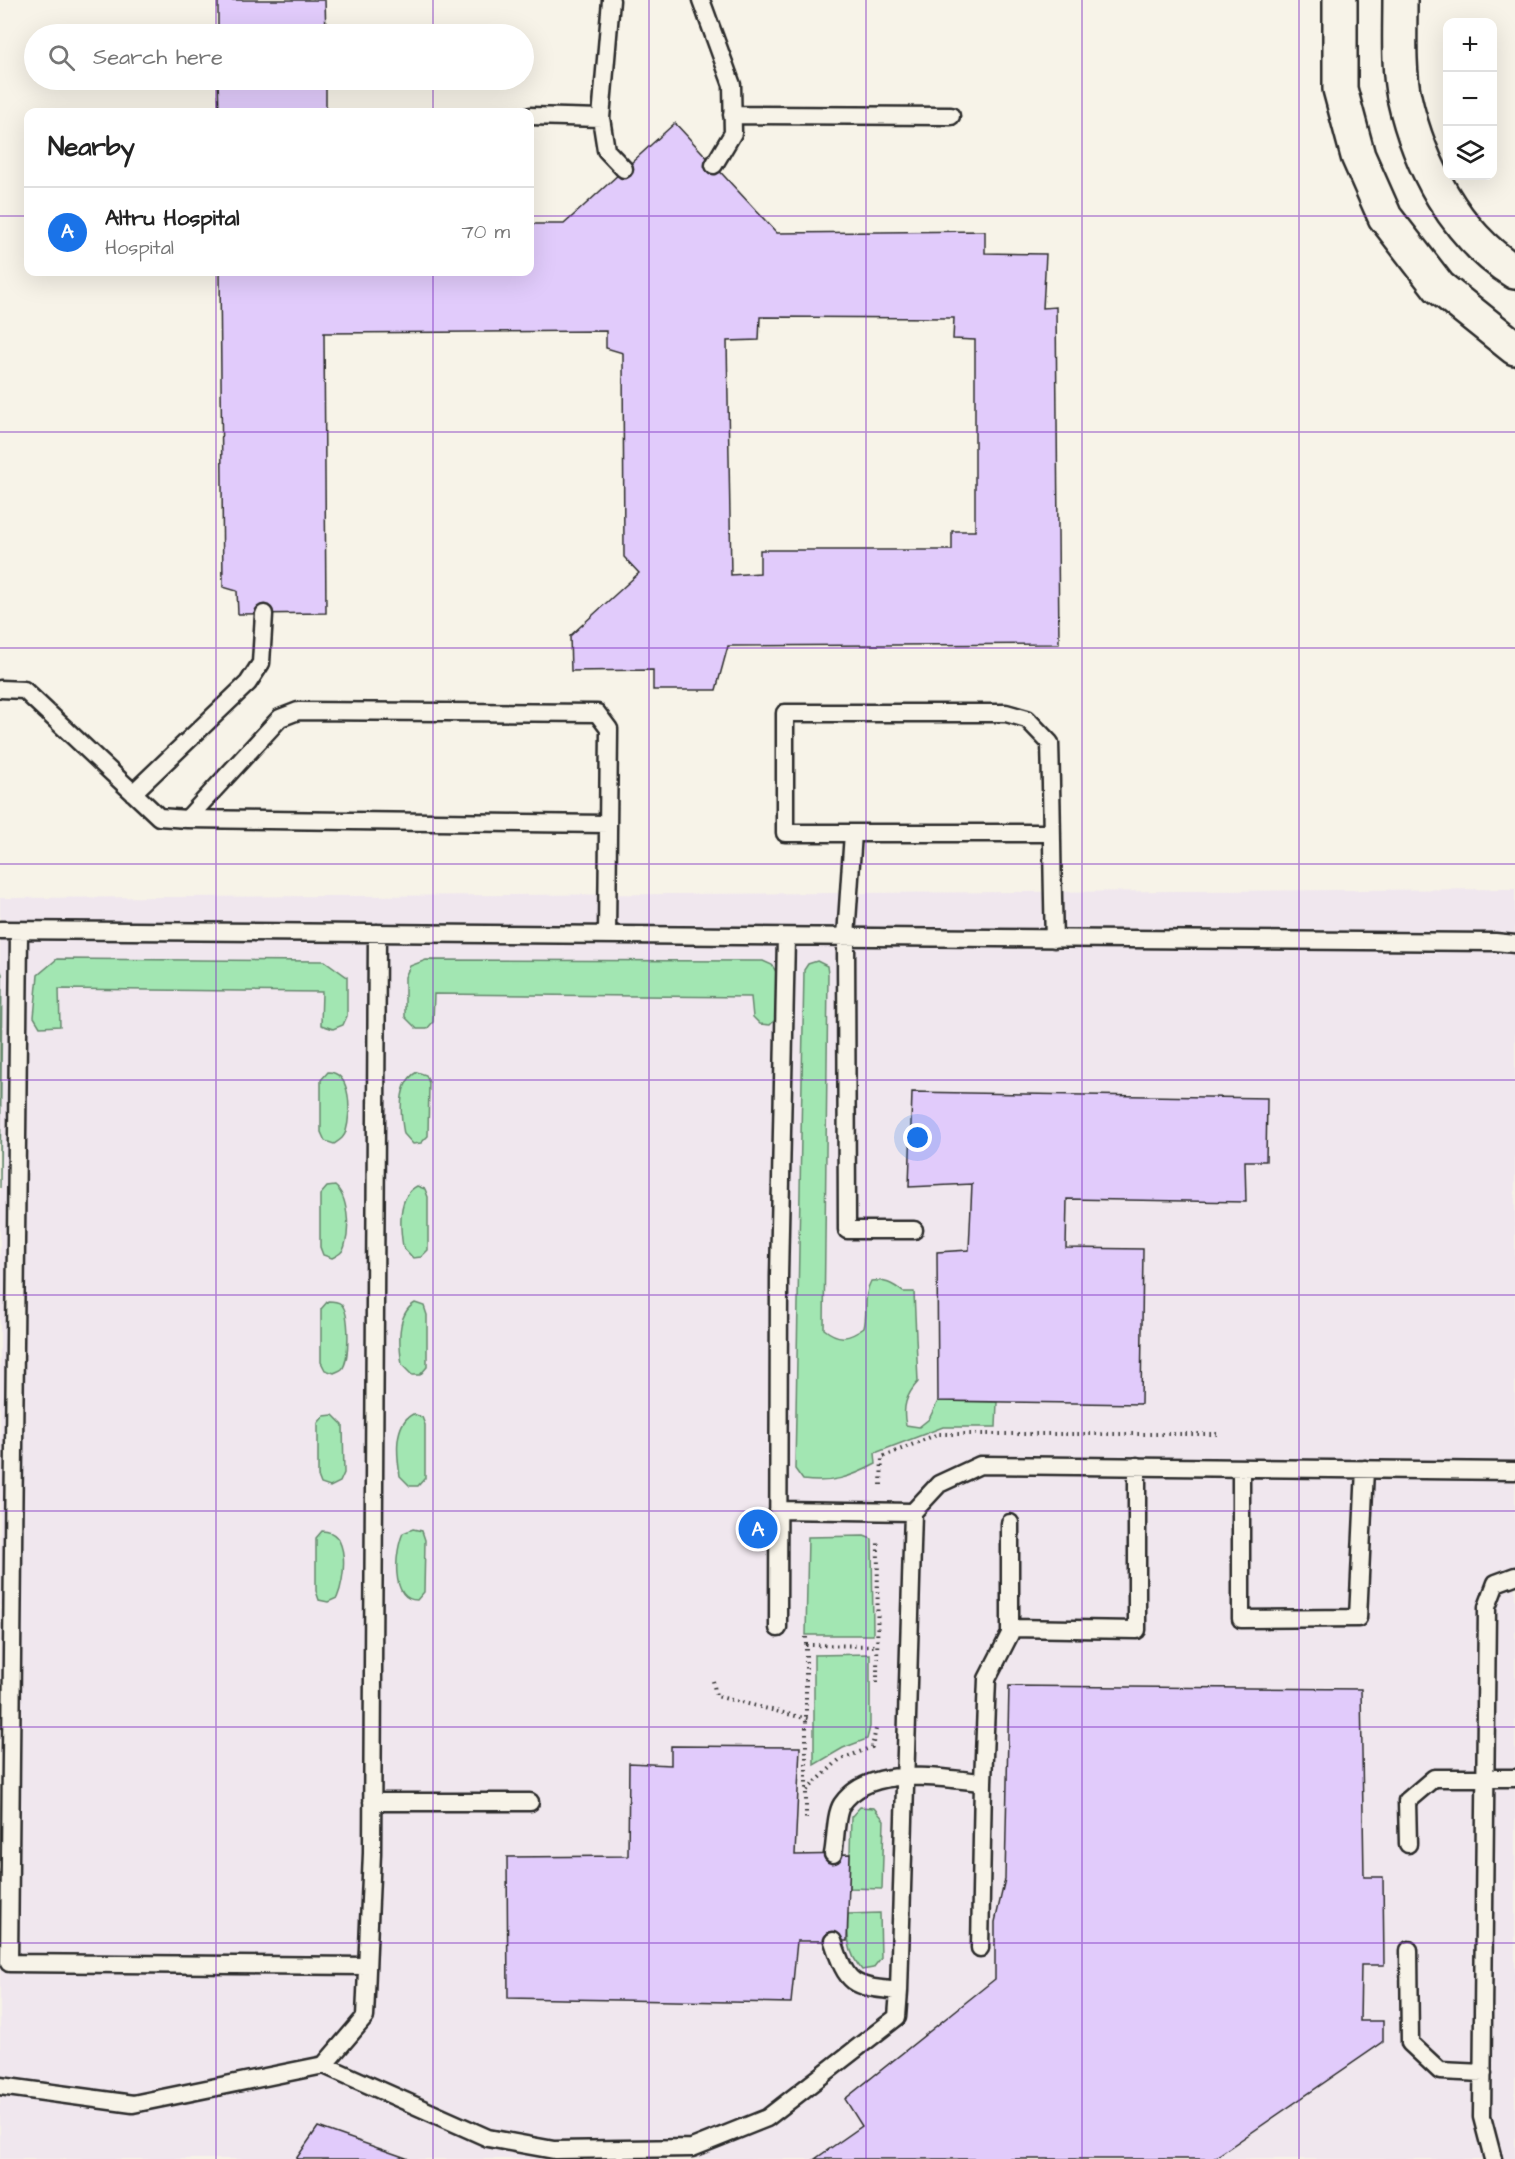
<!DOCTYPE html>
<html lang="en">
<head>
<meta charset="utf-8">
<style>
  body { margin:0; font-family:"Architects Daughter",sans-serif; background:#f6f6f6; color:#222 }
  .controls { position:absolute; right:18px; top:18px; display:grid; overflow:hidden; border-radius:12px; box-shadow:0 6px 24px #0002 }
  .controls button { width:54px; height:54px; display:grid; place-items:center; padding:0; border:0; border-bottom:2px solid #e0e0e0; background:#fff; color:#222; font:30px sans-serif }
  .you { position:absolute; left:918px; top:1138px; width:21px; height:21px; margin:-15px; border:4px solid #fff; border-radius:50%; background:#1a73e8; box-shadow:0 0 0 9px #1a73e833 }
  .badge { display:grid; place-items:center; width:39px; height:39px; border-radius:50%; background:#1a73e8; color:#fff; font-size:20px; font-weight:700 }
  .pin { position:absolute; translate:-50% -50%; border:3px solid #fff; box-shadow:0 2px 6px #0006 }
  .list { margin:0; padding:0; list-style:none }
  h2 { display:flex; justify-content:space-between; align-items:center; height:78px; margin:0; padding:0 24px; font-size:26px }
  h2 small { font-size:20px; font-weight:400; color:#767676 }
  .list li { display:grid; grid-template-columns:39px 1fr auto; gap:18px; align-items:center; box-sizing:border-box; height:90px; padding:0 24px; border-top:2px solid #e0e0e0 }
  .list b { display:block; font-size:22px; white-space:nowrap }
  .list p { margin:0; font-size:20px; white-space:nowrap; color:#767676 }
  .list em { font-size:20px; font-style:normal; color:#767676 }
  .icon { flex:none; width:33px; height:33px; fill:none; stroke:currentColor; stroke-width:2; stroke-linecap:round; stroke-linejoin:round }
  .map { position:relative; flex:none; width:1515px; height:2159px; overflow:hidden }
  .search { position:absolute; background:#fff; box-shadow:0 6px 24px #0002; left:24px; top:24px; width:510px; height:66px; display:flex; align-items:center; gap:15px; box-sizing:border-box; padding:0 21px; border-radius:33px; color:#767676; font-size:22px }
  .panel { position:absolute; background:#fff; box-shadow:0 6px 24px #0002; left:24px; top:108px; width:510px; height:168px; border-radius:12px }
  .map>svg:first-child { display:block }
</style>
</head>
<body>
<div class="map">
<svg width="1515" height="2159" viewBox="0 0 1515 2159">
  <rect width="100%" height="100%" fill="#f7f3e8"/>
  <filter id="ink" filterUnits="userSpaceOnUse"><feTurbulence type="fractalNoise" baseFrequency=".0167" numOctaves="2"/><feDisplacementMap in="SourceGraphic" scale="12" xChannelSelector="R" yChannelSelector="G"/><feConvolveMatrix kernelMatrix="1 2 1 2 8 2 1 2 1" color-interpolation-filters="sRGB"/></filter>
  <g filter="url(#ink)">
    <path fill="#f0e7ee" d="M1515 889V2159H0V898Z"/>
    <path fill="#a2e6b2" stroke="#66886e" stroke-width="1.5" d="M57 959 325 961 347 977V1016L343 1025 333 1029 321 1025 322 992 59 989 60 1026 40 1027 34 1017 38 975Z
      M426 960 763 961 772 965 776 972 777 1018 770 1025 760 1024 753 1017 751 997 434 994 433 1022 427 1029H417L405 1017V977L410 966Z
      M817 961 827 966 828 974 824 1329C839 1341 849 1339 864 1328 868 1312 863 1295 871 1281 885 1280 892 1283 903 1292H914L918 1382C906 1395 902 1408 906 1425L919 1427 929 1419 938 1401 997 1402 996 1427H943L875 1453 876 1464C851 1477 831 1484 803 1480L795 1469 804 970 808 964Z
      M0 970 2 974 0 1188Z
      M328 1072C352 1072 351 1114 346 1131 344 1138 340 1140 334 1144L325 1141 321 1132V1080Z
      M417 1072 426 1075 429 1083 428 1136 421 1143 413 1144 404 1134C400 1113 397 1083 417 1072Z
      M335 1186C348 1196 350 1229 345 1245 344 1252 338 1255 332 1258L323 1255 320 1247V1195L327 1187Z
      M417 1186 425 1189 428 1197V1250L421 1257 413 1258 403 1247C400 1227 397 1196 417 1186Z
      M328 1301C333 1301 337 1301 341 1304 350 1312 350 1360 342 1369 340 1371 336 1372 334 1373L325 1370 321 1362V1309Z
      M415 1303 424 1306 427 1315V1367L420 1375H412L402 1365C399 1345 396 1314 415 1303Z
      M413 1414 422 1417 425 1425V1478L418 1486H410L400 1476C397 1456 393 1424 413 1414Z
      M333 1415 343 1425 344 1473 340 1482 330 1487 321 1484 318 1476V1423L324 1416Z
      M413 1529 422 1531 425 1540 424 1592 417 1600C390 1600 395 1551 403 1533Z
      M322 1531C351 1531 345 1579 337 1598L328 1602 319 1600 316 1591V1538Z
      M864 1536 872 1539 873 1635H806L808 1537Z
      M870 1654V1727L867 1739 843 1748 814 1765V1655Z
      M860 1807 874 1808 884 1820 882 1889 849 1888 851 1817Z
      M880 1913 881 1958 873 1968 862 1970C847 1952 847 1936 848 1914Z"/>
    <path fill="#e1cbfb" stroke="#2b2b2b" stroke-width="1.5" fill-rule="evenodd" d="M218 0H325L326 34H218Z
      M218 80H326V112H219Z
      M675 123 777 233 985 231V253L1046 254 1043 308 1056 307 1059 644 728 646 716 690H653V670L571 671 570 636 639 573 624 557 623 353 606 348V331L324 333 326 613 238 614 237 591 223 587 220 272H530V224H564ZM760 317 954 318 953 339 975 340V531H952V550H760V573L731 575 727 341 759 340Z
      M912 1092 1267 1098 1266 1161H1245L1246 1202 1067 1199 1066 1248 1143 1249 1141 1404 938 1401 937 1252 969 1250 972 1184 909 1187Z
      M1009 1686 1361 1689 1364 1877H1383L1384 1965H1361L1360 2021H1383V2042L1213 2159H815L862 2126 845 2099 995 1979V1922L1005 1879Z
      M671 1746 800 1747 795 1855 850 1854 847 1941H797L791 2003 508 1998 507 1857 628 1856 629 1763 671 1765Z
      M318 2127 409 2159H296Z"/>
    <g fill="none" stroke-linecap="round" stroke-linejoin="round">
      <g stroke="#2b2b2b" stroke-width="21">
        <path id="lane" d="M701 0 732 85 733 133 714 165
          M732 115 951 116
          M530 116 601 118 611 0
          M601 118 606 150 624 169
          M0 689 24 690 159 817 187 819
          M133 793 248 683 261 663 264 614
          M853 833 846 937 847 1230H914
          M1052 833H785V713H1006L1027 719 1050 743C1052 809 1052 874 1054 939
          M0 930 1495 942 1515 944
          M19 931 9 1963 367 1966
          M607 935 609 729 597 713 298 711 280 718 187 819 608 824
          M1241 1468V1619L1358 1618 1365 1469
          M778 1510 913 1512
          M778 1628 779 1277 786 937
          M1010 1628 1137 1630V1466
          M372 1802H530
          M1408 1844 1407 1801 1434 1778H1515
          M833 1854C836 1840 835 1815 842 1804 871 1763 940 1779 983 1782L987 1679 1010 1634V1523
          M833 1941C848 1987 853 1986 899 1991L913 1512 939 1484 980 1465 1515 1471
          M980 1948 983 1782
          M1409 1950 1410 2043 1440 2071 1483 2073
          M324 2065 488 2138 554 2150 692 2148 767 2118 897 2017 899 1991
          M0 2086 133 2104 324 2065 365 2017 372 1853 377 933
          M1493 2159 1482 2117 1487 1607 1496 1583 1515 1576"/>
      </g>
      <g stroke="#2b2b2b" stroke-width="38">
        <path id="secondary" d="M1340 0V89L1358 156 1385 217 1439 287 1515 348
          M1400 0C1400 29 1398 69 1404 97 1419 164 1455 235 1515 272"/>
      </g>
      <path stroke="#2b2b2b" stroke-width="4" stroke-dasharray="1.5 4.5" stroke-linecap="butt" d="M881 1485 882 1457 938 1434H1220
        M806 1637V1819
        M806 1645 877 1646
        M713 1681 716 1696 808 1719
        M877 1683 878 1540
        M807 1790 839 1760 872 1747 876 1729"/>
      <use href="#lane" stroke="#f7f3e8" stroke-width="16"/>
      <use href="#secondary" stroke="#f7f3e8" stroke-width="33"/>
    </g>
  </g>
  <path fill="none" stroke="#7b2cbf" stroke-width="1.5" stroke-opacity="0.55" d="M216 0V34M433 0V34M649 0V2159M866 0V2159M1082 0V2159M1299 0V2159M216 80V112M433 80V112M0 216H28M530 216H1515M216 272V2159M433 272V2159M0 432H1515M0 648H1515M0 864H1515M0 1080H1515M0 1295H1515M0 1511H1515M0 1727H1515M0 1943H1515"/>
</svg>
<div class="controls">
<button>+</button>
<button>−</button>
<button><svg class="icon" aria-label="layers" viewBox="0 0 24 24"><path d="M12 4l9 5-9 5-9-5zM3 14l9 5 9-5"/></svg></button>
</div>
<div class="you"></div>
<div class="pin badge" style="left:758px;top:1529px">A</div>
<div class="search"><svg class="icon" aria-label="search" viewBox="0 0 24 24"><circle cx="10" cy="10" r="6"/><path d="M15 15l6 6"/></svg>Search here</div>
<section class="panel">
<h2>Nearby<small></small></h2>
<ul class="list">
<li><span class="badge">A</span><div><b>Altru Hospital</b><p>Hospital</p></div><em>70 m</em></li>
</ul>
</section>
</div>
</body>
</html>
